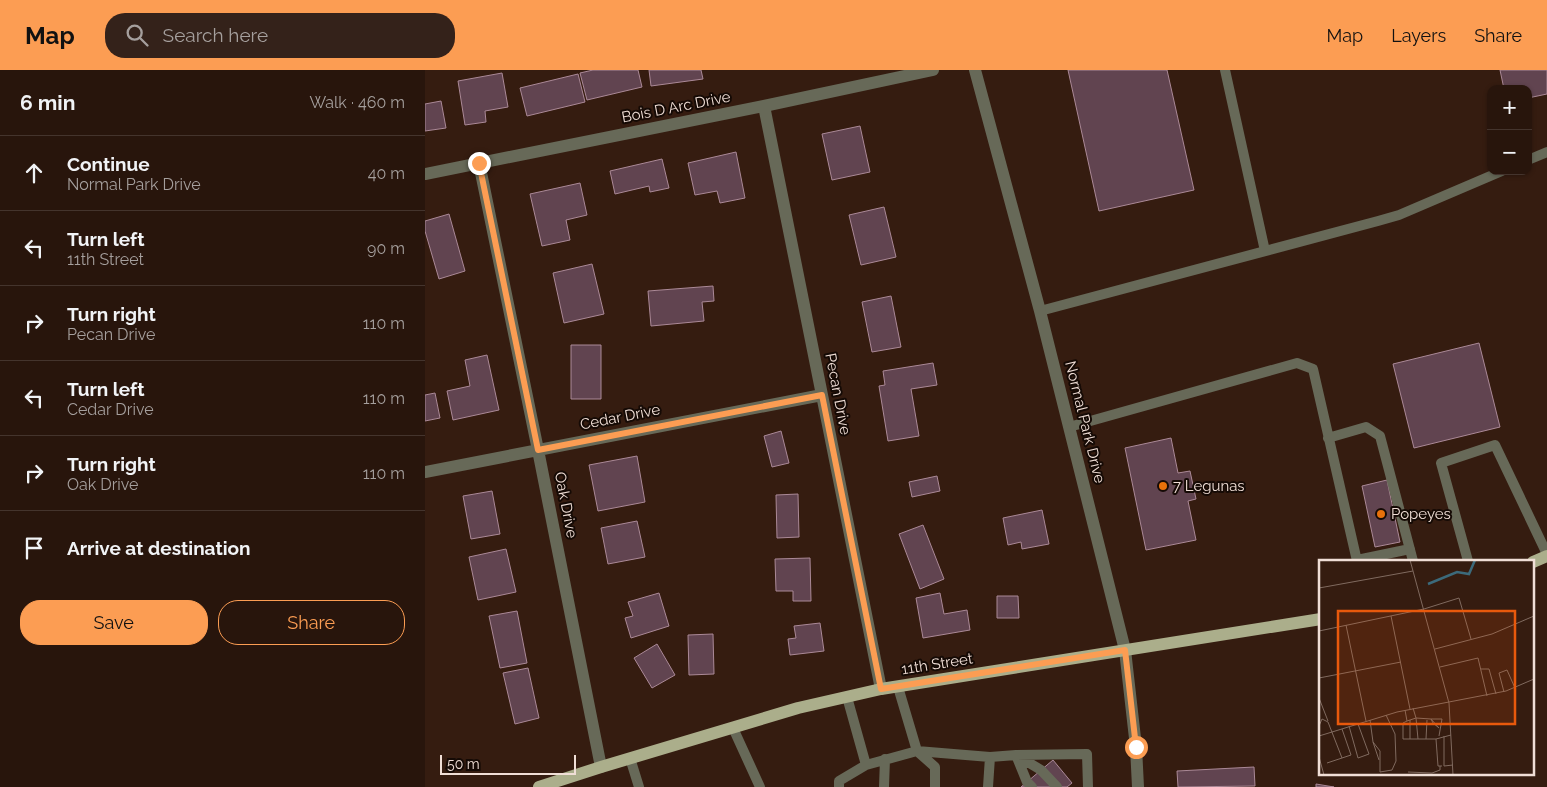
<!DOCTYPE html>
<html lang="en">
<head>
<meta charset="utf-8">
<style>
  body { margin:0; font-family:Raleway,sans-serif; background:#34221a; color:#f1f3f6 }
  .controls { position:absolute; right:15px; top:15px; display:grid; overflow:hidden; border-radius:10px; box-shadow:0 1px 4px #0004 }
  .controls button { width:45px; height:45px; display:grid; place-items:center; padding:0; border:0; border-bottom:1px solid #44342d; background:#28150c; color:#f1f3f6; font:25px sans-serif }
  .scale { position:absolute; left:15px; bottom:12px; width:136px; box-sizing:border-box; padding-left:5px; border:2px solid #f0ded6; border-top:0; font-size:14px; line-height:18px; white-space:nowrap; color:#f0ded6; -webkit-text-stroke:4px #150a05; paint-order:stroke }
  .stop { position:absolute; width:15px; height:15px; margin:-11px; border:4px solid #fc9d53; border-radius:50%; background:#fff }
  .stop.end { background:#fc9d53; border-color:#fff; box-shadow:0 1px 5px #0008 }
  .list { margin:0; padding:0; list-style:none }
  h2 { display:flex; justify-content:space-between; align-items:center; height:65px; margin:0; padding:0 20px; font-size:21px }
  h2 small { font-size:16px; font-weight:400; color:#a59f9d }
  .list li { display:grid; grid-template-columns:32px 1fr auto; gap:15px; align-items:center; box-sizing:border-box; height:75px; padding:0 20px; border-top:1px solid #44342d }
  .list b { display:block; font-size:19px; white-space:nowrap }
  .list p { margin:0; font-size:16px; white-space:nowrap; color:#a59f9d }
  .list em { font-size:16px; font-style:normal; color:#a59f9d }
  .actions { display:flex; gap:10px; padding:15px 20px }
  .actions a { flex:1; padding:11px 0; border:1px solid #fc9d53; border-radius:20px; text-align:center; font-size:18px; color:#fc9d53 }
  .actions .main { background:#fc9d53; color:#111 }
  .icon { flex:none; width:28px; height:28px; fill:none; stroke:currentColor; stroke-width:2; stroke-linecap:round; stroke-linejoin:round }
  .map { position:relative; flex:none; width:1122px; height:717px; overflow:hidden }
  header { display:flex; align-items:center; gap:30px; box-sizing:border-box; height:70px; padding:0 25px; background:#fc9d53; color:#111 }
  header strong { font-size:24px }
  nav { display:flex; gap:28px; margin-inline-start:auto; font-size:18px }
  .search { width:350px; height:45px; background:#34221a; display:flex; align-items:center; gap:12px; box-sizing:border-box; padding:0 18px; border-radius:20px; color:#a59f9d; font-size:19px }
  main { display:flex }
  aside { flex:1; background:#28150c }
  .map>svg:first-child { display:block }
</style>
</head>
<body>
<header>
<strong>Map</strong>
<div class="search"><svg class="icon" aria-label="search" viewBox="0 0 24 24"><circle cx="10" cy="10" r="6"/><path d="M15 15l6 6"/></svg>Search here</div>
<nav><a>Map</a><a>Layers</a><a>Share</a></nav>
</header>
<main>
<aside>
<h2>6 min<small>Walk · 460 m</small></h2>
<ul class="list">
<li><svg class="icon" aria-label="ahead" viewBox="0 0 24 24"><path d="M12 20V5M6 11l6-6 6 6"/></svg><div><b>Continue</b><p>Normal Park Drive</p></div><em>40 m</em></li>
<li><svg class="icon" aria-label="left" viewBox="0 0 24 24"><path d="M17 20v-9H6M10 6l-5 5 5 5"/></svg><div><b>Turn left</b><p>11th Street</p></div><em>90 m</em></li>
<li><svg class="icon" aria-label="right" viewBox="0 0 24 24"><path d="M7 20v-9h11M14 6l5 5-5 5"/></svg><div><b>Turn right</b><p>Pecan Drive</p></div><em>110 m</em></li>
<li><svg class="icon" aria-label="left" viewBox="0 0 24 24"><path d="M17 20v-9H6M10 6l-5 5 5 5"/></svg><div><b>Turn left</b><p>Cedar Drive</p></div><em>110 m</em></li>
<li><svg class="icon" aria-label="right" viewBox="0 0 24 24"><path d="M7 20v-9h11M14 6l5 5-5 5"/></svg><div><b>Turn right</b><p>Oak Drive</p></div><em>110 m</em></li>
<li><svg class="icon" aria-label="arrive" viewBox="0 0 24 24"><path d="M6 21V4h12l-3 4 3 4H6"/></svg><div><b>Arrive at destination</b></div></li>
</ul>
<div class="actions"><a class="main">Save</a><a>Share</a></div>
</aside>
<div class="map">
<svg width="1122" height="717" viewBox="0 0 1122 717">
  <rect width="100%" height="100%" fill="#351c10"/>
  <path fill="#614450" stroke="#ab8997" d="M168 0H213L217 17 162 30 155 3Z
    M224 0H276L278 9 226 16Z
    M643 0H742L769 120 674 141Z
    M1075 0H1122V24L1103 28V19H1079Z
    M77 3 83 37 60 41 61 52 40 55 33 11Z
    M153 4 160 32 102 46 95 18Z
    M16 31 21 58 0 61V34Z
    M435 56 445 102 407 110 397 64Z
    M311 82 320 128 295 133 292 121 270 125 263 93Z
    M237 89 244 118 225 122 224 116 190 124 185 101Z
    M155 113 162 145 141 150 145 170 117 176 105 124Z
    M459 137 471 187 436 195 424 145Z
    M24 144 40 201 14 209 0 161V151Z
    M167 194 179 244 139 253 128 203Z
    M288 216 289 231 277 232 279 251 226 256 223 221Z
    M466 226 476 277 447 282 437 232Z
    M1054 273 1075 357 989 378 968 294Z
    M146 275H176V329H146Z
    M62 285 74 340 28 350 22 321 45 316 40 290Z
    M508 293 512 315 486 319 494 366 463 371 454 316 460 315 458 301Z
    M10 323 15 348 0 351V325Z
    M356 361 364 393 347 397 339 366Z
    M746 368 753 403 765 401 771 429 763 431 771 470 721 480 700 378Z
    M212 386 220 432 173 441 164 395Z
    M512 406 515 421 487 427 484 412Z
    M962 410 975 472 950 477 937 416Z
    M67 421 75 464 46 469 38 426Z
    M373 424 374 467 352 468 351 425Z
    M617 440 624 474 597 479 596 472 583 475 578 448Z
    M212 451 220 487 183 494 176 458Z
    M498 455 519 509 495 519 474 464Z
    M81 479 91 522 53 530 44 487Z
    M385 488 386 531H368V521H351L350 489Z
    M234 523 244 556 206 568 200 548 208 546 203 532Z
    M515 523 519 544 542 540 545 560 498 568 491 528Z
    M572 526H593L594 548H572Z
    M92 541 102 593 75 598 64 546Z
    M395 553 399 581 365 585 363 569 371 568 369 556Z
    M288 564 289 604 264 605 263 565Z
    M232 574 250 605 227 618 209 588Z
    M103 598 114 648 90 654 78 603Z
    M628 690 647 713 642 717H596Z
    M829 697 830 716 753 717 752 701Z
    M891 714 909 717H891Z"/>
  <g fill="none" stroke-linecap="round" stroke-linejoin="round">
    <path stroke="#676958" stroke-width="10" d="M800 0 840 181
      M1103 90 1122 82
      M615 241 953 151 974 145 1077 101
      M644 357 872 293 888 299 932 491
      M903 368 941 357 955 366 988 491
      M932 490 985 479
      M1043 491 1016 393 1070 375 1122 484
      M422 627 441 695 492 681 473 617
      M308 658 335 717
      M492 681 565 687 591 685 616 700 632 717
      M492 681 510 697V717
      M205 688 214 717
      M414 717V711L441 695
      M459 717 460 689
      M563 717 565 687
      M607 717 602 712 591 685 662 684 663 717"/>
    <path stroke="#676958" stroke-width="12" d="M339 36 456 619
      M54 93 113 380 176 697
      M0 104 339 36 508 0
      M0 402 397 325
      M700 580 711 677 713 717"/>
    <path stroke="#676958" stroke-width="12" d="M550 0 615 241 700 580"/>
    <path stroke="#abae8b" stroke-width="12" d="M1108 492 1122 486
      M114 717 176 697 373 638 456 619 896 549"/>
  </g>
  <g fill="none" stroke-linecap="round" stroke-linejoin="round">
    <path stroke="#fc9d53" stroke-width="6" d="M54 93 113 380 397 325 456 619 700 580 711 677"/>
  </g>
  <g fill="#e8710a" stroke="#150a05" stroke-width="2">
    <circle cx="738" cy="416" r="5"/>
    <circle cx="956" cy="444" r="5"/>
  </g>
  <g text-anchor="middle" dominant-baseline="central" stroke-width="4" stroke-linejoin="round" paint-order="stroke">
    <g font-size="15" fill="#f0ded6" stroke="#150a05">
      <text transform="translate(251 37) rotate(-11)">Bois D Arc Drive</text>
      <text transform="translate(413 324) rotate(79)">Pecan Drive</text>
      <text transform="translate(195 347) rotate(-11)">Cedar Drive</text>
      <text transform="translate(660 352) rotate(76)">Normal Park Drive</text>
      <text transform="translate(141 435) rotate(79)">Oak Drive</text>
      <text transform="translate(512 594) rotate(-9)">11th Street</text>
    </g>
    <g font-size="15" fill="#f0ded6" stroke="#150a05" text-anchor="start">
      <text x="748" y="416">7 Legunas</text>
      <text x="966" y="444">Popeyes</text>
    </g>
  </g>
  <g transform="translate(894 490)">
    <rect width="215" height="215" fill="#351c10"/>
    <path fill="none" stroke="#3c6a7b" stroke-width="2.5" d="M109 24 138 12 150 14 156 0"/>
    <path fill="none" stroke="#806a5f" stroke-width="1" d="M91 0 130 143 134 215M0 28 94 11M72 56 91 149M27 65 47 161M0 71 105 49 140 38 152 79M116 89 173 74 215 56M121 107 159 98 168 136M162 109H170L177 134M0 118 82 102M185 132 180 113 188 110 196 128M0 138 9 161M86 150 88 161 97 158 94 148M51 160 54 182 61 191V212L73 210 77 201 76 174 67 155M88 161 84 163V179H117L132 175M0 166 3 159 9 162 23 198M30 166 39 198 50 194 39 164M0 176 78 152 187 131 215 119M125 176V206L134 205M91 179V160M99 179 97 158 112 159 120 168 114 163 112 159H123L120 176M107 179 108 160M117 179 119 206H123M54 182 60 200M0 197 5 215M8 203 32 195 23 169M89 212 113 213 121 210V206"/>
    <path fill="#e8590c" fill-opacity="0.15" stroke="#e8590c" stroke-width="2.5" d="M19 51H196V164H19Z"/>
    <rect width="215" height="215" fill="none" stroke="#f0ded6" stroke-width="2.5"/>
  </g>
</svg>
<div class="controls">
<button>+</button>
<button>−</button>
</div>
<div class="scale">50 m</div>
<div class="stop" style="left:711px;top:677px"></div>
<div class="stop end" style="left:54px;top:93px"></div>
</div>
</main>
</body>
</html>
